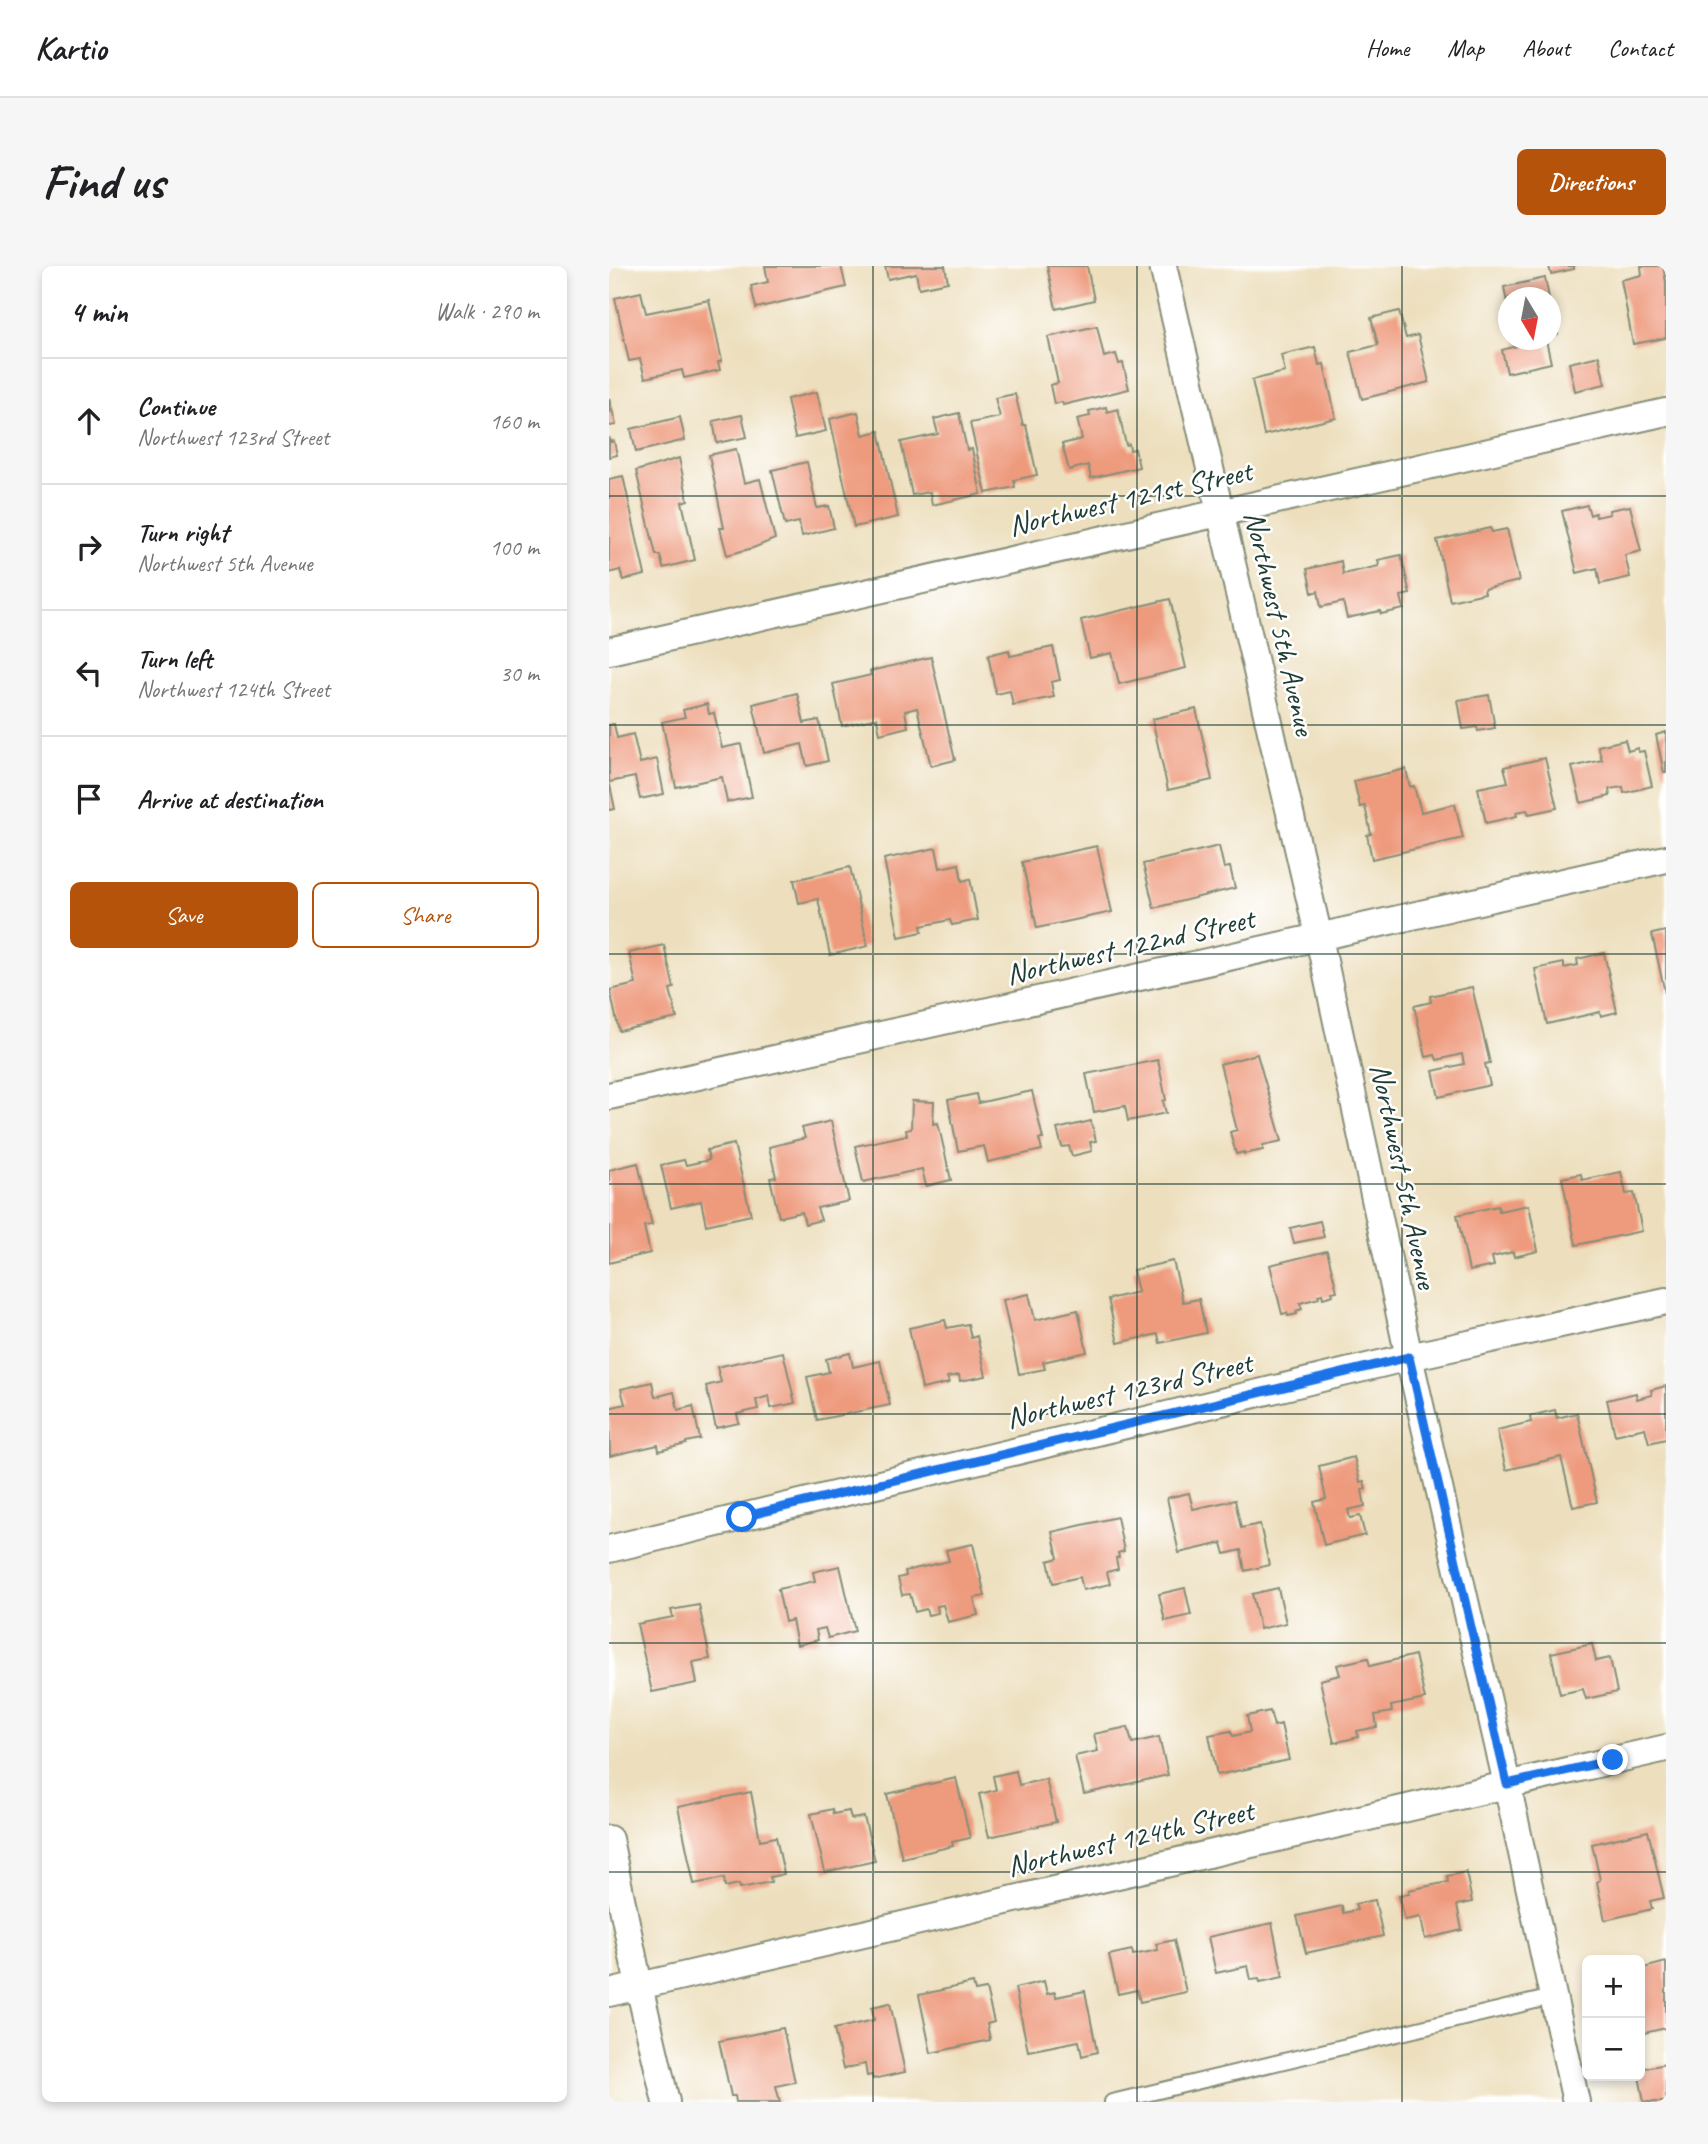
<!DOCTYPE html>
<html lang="en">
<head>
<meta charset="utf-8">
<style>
  body { margin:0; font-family:Caveat,sans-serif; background:#f6f6f6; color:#202124 }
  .controls { position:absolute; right:21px; bottom:21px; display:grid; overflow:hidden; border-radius:10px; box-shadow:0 4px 10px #0003 }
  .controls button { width:63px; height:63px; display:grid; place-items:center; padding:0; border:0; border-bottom:2px solid #e0e0e0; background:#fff; color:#202124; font:35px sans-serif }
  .compass { position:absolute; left:889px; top:21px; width:63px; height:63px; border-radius:50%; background:#fff; box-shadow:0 4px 10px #0003; rotate:170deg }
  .stop { position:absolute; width:21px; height:21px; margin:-16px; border:5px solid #1a73e8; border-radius:50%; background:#fff }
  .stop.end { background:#1a73e8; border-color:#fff; box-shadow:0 2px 7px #0008 }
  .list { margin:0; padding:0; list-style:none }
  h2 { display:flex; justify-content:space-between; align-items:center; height:91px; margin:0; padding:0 28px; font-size:30px }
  h2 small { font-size:23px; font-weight:400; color:#757577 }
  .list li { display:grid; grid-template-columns:46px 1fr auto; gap:21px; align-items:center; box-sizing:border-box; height:126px; padding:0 28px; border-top:2px solid #e0e0e0 }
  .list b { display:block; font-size:26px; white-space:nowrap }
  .list p { margin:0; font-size:23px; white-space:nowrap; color:#757577 }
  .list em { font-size:23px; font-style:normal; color:#757577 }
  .actions { display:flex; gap:14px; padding:21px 28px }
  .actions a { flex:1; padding:16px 0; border:2px solid #b45309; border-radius:10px; text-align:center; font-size:24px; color:#b45309 }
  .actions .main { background:#b45309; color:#fff }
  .icon { flex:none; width:38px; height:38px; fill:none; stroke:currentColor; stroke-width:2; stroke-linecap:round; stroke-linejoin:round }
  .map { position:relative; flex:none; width:1057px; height:1836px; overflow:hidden; border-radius:10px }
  header { display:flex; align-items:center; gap:42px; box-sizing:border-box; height:98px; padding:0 35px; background:#fff; border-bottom:2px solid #e0e0e0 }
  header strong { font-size:33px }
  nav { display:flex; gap:38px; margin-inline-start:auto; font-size:24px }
  .intro { display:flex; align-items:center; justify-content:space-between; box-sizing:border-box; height:168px; padding:0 42px }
  h1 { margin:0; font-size:49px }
  .button { padding:18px 32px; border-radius:10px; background:#b45309; color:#fff; font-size:24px; font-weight:700 }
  main { display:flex; gap:42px; padding:0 42px }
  aside { flex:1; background:#fff; border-radius:10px; box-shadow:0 4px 10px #0003 }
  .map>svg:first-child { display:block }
</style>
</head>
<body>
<header>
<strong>Kartio</strong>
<nav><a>Home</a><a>Map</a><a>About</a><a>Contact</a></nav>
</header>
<div class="intro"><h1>Find us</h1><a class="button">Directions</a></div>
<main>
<aside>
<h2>4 min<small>Walk · 290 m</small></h2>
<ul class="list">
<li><svg class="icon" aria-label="ahead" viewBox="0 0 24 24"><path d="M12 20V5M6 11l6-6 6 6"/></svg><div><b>Continue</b><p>Northwest 123rd Street</p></div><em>160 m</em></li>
<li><svg class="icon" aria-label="right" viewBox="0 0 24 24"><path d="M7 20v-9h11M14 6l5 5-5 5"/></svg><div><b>Turn right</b><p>Northwest 5th Avenue</p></div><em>100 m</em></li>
<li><svg class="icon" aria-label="left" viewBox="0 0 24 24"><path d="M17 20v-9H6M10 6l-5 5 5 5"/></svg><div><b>Turn left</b><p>Northwest 124th Street</p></div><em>30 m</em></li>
<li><svg class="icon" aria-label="arrive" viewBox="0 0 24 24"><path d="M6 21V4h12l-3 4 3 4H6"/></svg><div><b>Arrive at destination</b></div></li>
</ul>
<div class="actions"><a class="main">Save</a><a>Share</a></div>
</aside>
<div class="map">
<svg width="1057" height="1836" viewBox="0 0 1057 1836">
  <rect width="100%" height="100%" fill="#fff"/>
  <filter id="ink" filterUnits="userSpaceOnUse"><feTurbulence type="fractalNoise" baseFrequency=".0143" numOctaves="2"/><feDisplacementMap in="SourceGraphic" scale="14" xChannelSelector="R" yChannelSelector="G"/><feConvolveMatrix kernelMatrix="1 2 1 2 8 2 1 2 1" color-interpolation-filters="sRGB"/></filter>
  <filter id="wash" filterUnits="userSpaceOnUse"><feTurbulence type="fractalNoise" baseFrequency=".00686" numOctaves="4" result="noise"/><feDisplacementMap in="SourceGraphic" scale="28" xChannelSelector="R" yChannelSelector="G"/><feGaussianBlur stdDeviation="1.57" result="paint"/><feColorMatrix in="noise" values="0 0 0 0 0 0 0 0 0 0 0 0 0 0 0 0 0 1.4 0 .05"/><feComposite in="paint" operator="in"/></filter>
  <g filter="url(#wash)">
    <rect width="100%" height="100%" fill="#eddfbd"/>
    <g id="blocks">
      <path fill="#ee9a7d" d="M156 0H232L237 21 147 42 142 20 159 16Z
        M276 0H336L339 16 310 22 307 7 279 13Z
        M438 0H478L485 34 447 43Z
        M940 0H965V3L942 8Z
        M1032 0H1054L1057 16V72L1024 78 1012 14 1033 9Z
        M936 12 940 32H900L898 37 895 21Z
        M32 26 37 47 100 34 113 95 109 96 111 104 75 112 73 104 36 112 31 93 20 95 6 32Z
        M942 41 949 68 942 70Z
        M790 45 797 72 809 69 820 116 753 133 741 86 769 79 762 52Z
        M488 60 495 91 507 88 510 98 514 97 520 123 454 139 453 136 445 138 441 119 449 117 439 71Z
        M907 74H937L942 97 898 107 893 84 908 80Z
        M706 81 710 99 715 98 727 152 655 169 643 114 676 106 672 89Z
        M990 90 996 118 966 125 960 97Z
        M208 126 217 165 186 172 178 133Z
        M406 128 414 159H417L428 209 405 214 406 221 377 227 361 157 391 151 386 132Z
        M0 132 7 159 0 160Z
        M497 141 498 146 509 143 517 179 520 178 521 184 526 183 530 201 482 212 479 199 460 204 453 178 473 173 468 153 481 150 480 145Z
        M249 146 254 169 270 165 289 251 245 261 221 153Z
        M350 147 358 184 363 183 372 228 323 239 321 226 303 229 292 176 329 168 325 153Z
        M133 149 138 171 108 177 104 155Z
        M71 151 76 174 27 186 22 163Z
        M0 171 2 176 5 175 8 189 0 191Z
        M127 183 135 217 151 213 166 273 144 282 118 289 111 262H115L100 189Z
        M70 192 79 234 73 236 86 294 54 302 51 289H47L27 205Z
        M198 196 208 242 220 240 225 262 193 270 190 256 176 259 163 204Z
        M14 210 36 309 14 314 11 304 0 307V213Z
        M978 239 981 249 986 247 987 251 1001 248 1000 244 1021 240 1032 285 1016 289 1021 311 991 318 988 302 968 307 953 245Z
        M881 262 883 266 898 263 910 315 875 323 876 327 841 335 828 274Z
        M792 289 801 328 792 330 795 343 772 348 771 345 738 352 734 336 712 341 709 325 703 327 698 303 732 295 734 308 770 300 769 294Z
        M561 333 577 402 510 418 503 387 481 392 472 354Z
        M444 381 451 414 442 416 445 431 404 439 401 425 387 428 379 389 400 384 401 390Z
        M322 391 346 494 322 500 308 442 296 445 299 461 271 468 268 452 233 460 224 418 262 409 261 405Z
        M188 427 195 457 210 454 219 495 198 500 193 478 155 487 144 438Z
        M880 429 886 462 869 465 868 461 854 463 849 434Z
        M98 438 100 448 105 447 113 482 132 478 143 531 118 536 113 511 67 521 53 456 76 451 74 444Z
        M587 443 603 514 559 524 543 453Z
        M5 458 8 472 24 468 31 497 48 493 55 528 31 533 26 511 0 516V459Z
        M1057 466V507H1055L1047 469Z
        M1016 474 1019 485 1029 482V486L1035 485 1043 520 1015 527 1014 521 1000 523 1001 530 972 537 963 501 993 494 989 480Z
        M936 492 948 542 920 548 918 544 907 546 908 550 877 557 869 522 899 516 895 501Z
        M797 503 801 521 805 520 812 546 846 538 854 572 763 593 758 569 762 568 756 540 751 541 745 515Z
        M1 519 6 543 0 544V520Z
        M488 580 503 646 428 662 413 596Z
        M610 580 615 602 621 601 626 622 545 642 534 598Z
        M327 582 331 602 350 598 353 615 361 613 369 654 343 659 341 654 312 660 313 666 290 671 275 593Z
        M241 601 259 680 221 689 209 633 190 637 185 614Z
        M1057 665V727H1056L1043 668Z
        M55 679 65 722 61 723 68 752 10 765 1 724 27 718 20 687Z
        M995 687 1008 746 992 750 991 746 938 758 926 703 955 697V702L969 699 968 693Z
        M863 721 881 797 876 798 881 819 830 831 824 805 855 798 853 788 828 794 826 789 817 791 805 740 822 736 821 730Z
        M648 788 673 875 654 879V884L635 888V886L627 888 621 866 628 864 611 798Z
        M549 794 557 834 554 835 557 847 519 855 516 840 485 846 477 808Z
        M423 825 434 873H430L433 884 379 896 375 880 349 885 339 834 367 828 369 837Z
        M303 835 325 836 324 858 329 857 342 914 317 920 313 903 254 916 246 880 298 869 297 864 302 863Z
        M222 855 240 935 208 942 212 954 196 958 193 946 170 951 161 912 167 911 160 881 196 872 193 862Z
        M482 855 487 875 481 876 483 885 463 890 460 880 453 881 448 863Z
        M125 878 142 949 97 959 92 935 62 942 52 899 75 894 77 899 100 894 98 884Z
        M29 897 43 959 35 960 41 987 0 997V904Z
        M1012 906 1017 928 1025 927 1033 965 967 979 953 912 972 908 973 914Z
        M920 939 929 985 905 991 904 986 883 991 885 1000 860 1005 848 949 889 940 890 945Z
        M711 955 715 971 685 977 681 962Z
        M718 985 728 1025 723 1026 724 1029 714 1032 713 1028 709 1029 710 1032 691 1037 693 1043 687 1045 688 1048 679 1050 678 1047 673 1048 661 999Z
        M564 995 574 1036 590 1033 597 1067 551 1077 549 1068 509 1077 499 1033 529 1026 524 1004Z
        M420 1028 426 1054 469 1044 478 1086 434 1096 436 1103 410 1108 394 1034Z
        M336 1054 338 1062 359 1058 362 1072 368 1070 377 1110 351 1115 350 1109 338 1111 340 1117 313 1123 300 1062Z
        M174 1086 186 1137 162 1142 160 1130 147 1134 149 1143 128 1148 130 1157 107 1162 97 1120 112 1116 108 1101Z
        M241 1087 244 1101 271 1095 281 1139 208 1154 198 1111 220 1106 217 1093Z
        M43 1116 46 1131 65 1126 69 1144 84 1140 91 1173 77 1176V1178L50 1185 49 1179 1 1190 0 1142 16 1138 12 1123Z
        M1057 1120V1173L1040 1177 1036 1162 1006 1169 998 1134 1027 1127 1028 1133 1043 1129 1042 1124Z
        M946 1144 948 1152 968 1147 988 1236 964 1241 952 1191 897 1204 888 1164 922 1156 921 1150Z
        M745 1191 751 1216 755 1215 757 1223 753 1224 756 1240 739 1244 741 1252 751 1250 756 1269 715 1279 705 1236 717 1233 710 1200Z
        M580 1227 584 1243 626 1234 632 1262 651 1258 660 1299 636 1305 632 1284 616 1288 613 1277 570 1287 558 1232Z
        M508 1251 515 1285 509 1287 510 1291 507 1292 509 1303 498 1306 501 1318 474 1324 471 1311 444 1317 439 1295 449 1292 443 1266Z
        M364 1278 376 1330 365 1332 369 1349 339 1356 334 1339 328 1340 329 1347 319 1349 317 1343 306 1346 301 1328 293 1329 289 1312 297 1310 296 1305 340 1295 337 1284Z
        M231 1300 246 1365 219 1372 216 1362 207 1364 209 1374 188 1379 183 1354 176 1356 169 1323 206 1315 204 1306Z
        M576 1322 582 1349 556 1355 550 1328Z
        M669 1322 677 1357 651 1363 643 1328Z
        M90 1339 101 1393 84 1396 88 1417 43 1426 28 1358 64 1351 62 1344Z
        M983 1378 987 1395 1001 1392 1008 1426 977 1433 974 1423 951 1428 942 1387Z
        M806 1389 816 1433 782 1440 783 1446 766 1449 768 1461 748 1465 749 1471 725 1477 711 1414 731 1409 728 1399 759 1392 761 1400Z
        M661 1445 665 1460 672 1458 680 1494 608 1509 600 1469 622 1465 624 1470 641 1466 638 1450Z
        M519 1461 523 1477 550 1471 559 1509 475 1528 466 1490 489 1485 485 1468Z
        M407 1505 410 1519 437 1513 447 1556 380 1571 370 1528 387 1524 384 1510Z
        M347 1512 361 1572 343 1576 344 1580 293 1592 278 1528Z
        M142 1526 151 1574 167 1571 175 1608 161 1611 162 1616 131 1622 130 1618 116 1621 115 1612 85 1618 69 1541Z
        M223 1543 224 1548 240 1545 242 1553 255 1551 266 1595 216 1606 202 1548Z
        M1039 1565 1055 1632 1041 1635 1043 1643 996 1654 988 1616 991 1614 983 1578Z
        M857 1606 863 1636 848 1639 853 1664 816 1673 812 1651 796 1654 790 1630 800 1628V1624L839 1616 838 1610Z
        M766 1634 774 1670 697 1687 688 1650 733 1640 734 1647 748 1644 746 1638Z
        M663 1657 674 1711 651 1716 650 1713 642 1714 639 1700 607 1707 599 1671Z
        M565 1674 577 1726 531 1736 528 1724 509 1728 500 1689 523 1684 524 1689 549 1684 547 1678Z
        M1057 1696V1762L1031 1768V1703Z
        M435 1715 438 1728 446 1726 447 1731 476 1725 488 1786 473 1790 470 1775 419 1785 406 1722Z
        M364 1717 366 1725 377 1723 385 1756 378 1758 381 1774 322 1787 310 1729Z
        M281 1737 296 1806 264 1813 263 1809 258 1810 256 1798 234 1803 225 1763 265 1754 263 1741Z
        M174 1762 186 1816 167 1820 171 1836H127L126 1830H122L110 1775Z
        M1057 1798V1836H1035L1030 1810 1031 1803Z"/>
    </g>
  </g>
  <g filter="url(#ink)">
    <use href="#blocks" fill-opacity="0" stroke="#868e78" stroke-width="2"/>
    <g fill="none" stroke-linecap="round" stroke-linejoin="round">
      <g stroke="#868e78" stroke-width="18">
        <path id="service" d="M503 1836 943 1731"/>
      </g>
      <g stroke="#868e78" stroke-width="30">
        <path id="minor" d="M554 0 710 672 800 1091 898 1518 967 1836
          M0 385 1057 146
          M0 830 1057 593
          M0 1283 800 1091 1057 1035
          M0 1573 30 1720 57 1836
          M0 1727 1057 1482"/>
      </g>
      <use href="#service" stroke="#fff" stroke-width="14"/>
      <use href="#minor" stroke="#fff" stroke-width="26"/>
    </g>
  </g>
  <g fill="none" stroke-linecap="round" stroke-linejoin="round" filter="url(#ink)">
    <path stroke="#1a73e8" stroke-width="9" d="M133 1251 800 1091 898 1518 1004 1494"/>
  </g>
  <path fill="none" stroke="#1f3d34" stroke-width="2" stroke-opacity="0.55" d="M264 0V1836M528 0V1836M793 0V1836M0 230H1057M0 459H1057M0 688H1057M0 918H1057M0 1148H1057M0 1377H1057M0 1606H1057"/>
  <g text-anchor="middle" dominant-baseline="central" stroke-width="5" stroke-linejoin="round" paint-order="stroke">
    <g font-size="30" fill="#1f3d34" stroke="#fff">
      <text transform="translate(521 232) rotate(-13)">Northwest 121st Street</text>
      <text transform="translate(671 357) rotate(77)">Northwest 5th Avenue</text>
      <text transform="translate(521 680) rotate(-13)">Northwest 122nd Street</text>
      <text transform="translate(795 910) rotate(78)">Northwest 5th Avenue</text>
      <text transform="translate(520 1124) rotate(-13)">Northwest 123rd Street</text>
      <text transform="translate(521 1572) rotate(-13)">Northwest 124th Street</text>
    </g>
  </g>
</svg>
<div class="controls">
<button>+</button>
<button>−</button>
</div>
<svg class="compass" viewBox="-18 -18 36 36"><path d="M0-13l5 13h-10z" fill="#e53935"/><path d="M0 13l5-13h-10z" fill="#757577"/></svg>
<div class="stop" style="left:133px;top:1251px"></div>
<div class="stop end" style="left:1004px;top:1494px"></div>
</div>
</main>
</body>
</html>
